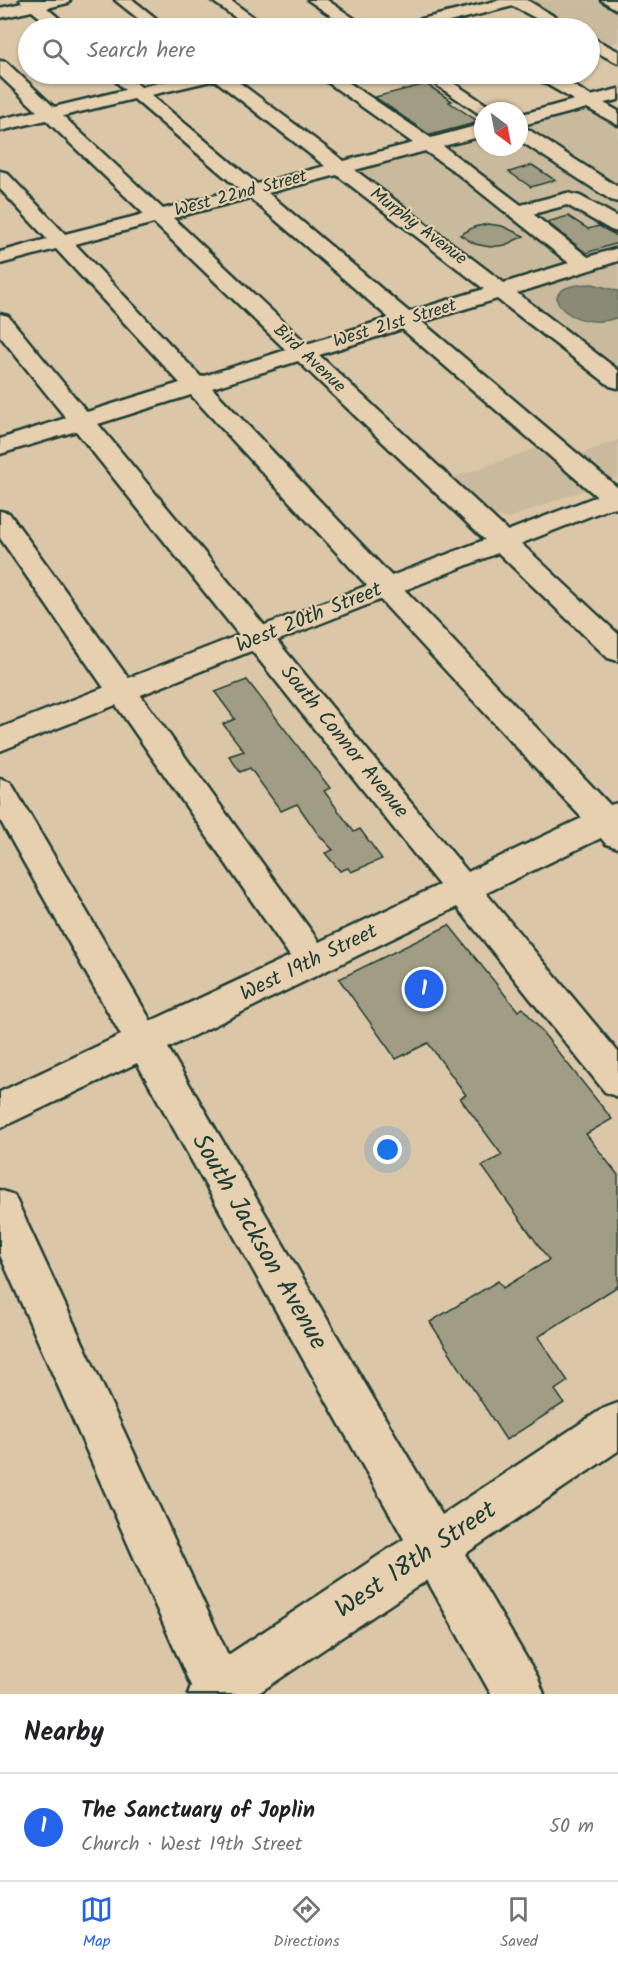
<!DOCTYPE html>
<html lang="en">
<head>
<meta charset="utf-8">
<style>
  body { margin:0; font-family:Kalam,sans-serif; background:#f6f6f6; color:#202124 }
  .compass { position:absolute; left:474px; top:102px; width:54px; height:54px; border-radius:50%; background:#fff; box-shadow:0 2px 4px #0004; rotate:148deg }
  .you { position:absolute; left:388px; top:1150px; width:21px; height:21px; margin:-15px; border:4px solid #fff; border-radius:50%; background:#1a73e8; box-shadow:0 0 0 9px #1a73e833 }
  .badge { display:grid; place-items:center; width:39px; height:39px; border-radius:50%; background:#2563eb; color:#fff; font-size:20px; font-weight:700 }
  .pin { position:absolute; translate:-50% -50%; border:3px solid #fff; box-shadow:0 2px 6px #0006 }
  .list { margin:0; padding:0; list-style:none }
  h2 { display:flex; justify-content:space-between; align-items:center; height:78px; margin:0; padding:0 24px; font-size:26px }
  h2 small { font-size:20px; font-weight:400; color:#757577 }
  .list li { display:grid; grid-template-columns:39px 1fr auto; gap:18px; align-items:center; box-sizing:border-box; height:108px; padding:0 24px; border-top:2px solid #e0e0e0 }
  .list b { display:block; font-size:22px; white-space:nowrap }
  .list p { margin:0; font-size:20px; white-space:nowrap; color:#757577 }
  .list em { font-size:20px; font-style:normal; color:#757577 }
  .icon { flex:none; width:33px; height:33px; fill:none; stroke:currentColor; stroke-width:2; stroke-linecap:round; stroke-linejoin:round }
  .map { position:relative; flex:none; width:618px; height:1694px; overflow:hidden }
  .search { position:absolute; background:#fff; box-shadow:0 2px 4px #0004; left:18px; right:18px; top:18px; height:66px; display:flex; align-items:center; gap:15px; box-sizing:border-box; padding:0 21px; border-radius:33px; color:#757577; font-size:22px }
  .sheet { height:186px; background:#fff }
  nav { display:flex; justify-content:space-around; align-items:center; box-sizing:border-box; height:84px; border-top:2px solid #e0e0e0; background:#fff; font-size:16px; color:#757577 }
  nav a { display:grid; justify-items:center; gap:3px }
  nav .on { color:#2563eb }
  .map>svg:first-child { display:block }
</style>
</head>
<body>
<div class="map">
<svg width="618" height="1694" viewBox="0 0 618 1694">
  <rect width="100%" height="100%" fill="#dbc7a8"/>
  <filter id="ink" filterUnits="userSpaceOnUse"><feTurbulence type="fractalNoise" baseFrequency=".0167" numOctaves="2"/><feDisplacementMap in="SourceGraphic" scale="12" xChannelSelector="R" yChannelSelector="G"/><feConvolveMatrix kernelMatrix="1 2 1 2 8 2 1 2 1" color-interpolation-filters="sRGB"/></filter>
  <g filter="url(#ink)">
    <path fill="#caba9d" d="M533 0H618V42L606 45 590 36V28H575L529 3Z
      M590 105 618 122V188L525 128Z
      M483 134V147H519V137L618 202V250L506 282 358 171 360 168Z
      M618 259V369L519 292Z
      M618 440V477L507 519 488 513 452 478 556 441 574 456Z"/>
    <path fill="#898b76" stroke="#5f6c5c" stroke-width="1.5" d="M593 284 618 291V317C572 336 521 284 593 284Z"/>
    <path fill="#a19d84" stroke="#1f3d34" stroke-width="1.5" d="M426 84 452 101 449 102 479 122 430 135 375 97Z
      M532 165 555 180 531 187 509 172Z
      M568 216 588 229 599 226 612 233 618 237V243L586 253 547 222Z
      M488 224 502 226 524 236 505 245 490 247 475 244 460 235 474 227Z
      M247 680 330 788 324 791 354 832 360 829 382 859 351 872 348 868 340 871 325 853 333 850 318 834 297 804 281 811 250 768 240 772 229 756 244 751 223 724 235 719 215 692Z
      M449 925 518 1011 523 1008 612 1119 586 1134 618 1175V1286L538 1337 568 1381 555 1390 564 1403 506 1440 430 1322 498 1281 503 1288 549 1260 482 1166 502 1155 460 1098 466 1095 428 1043 396 1059 339 979Z"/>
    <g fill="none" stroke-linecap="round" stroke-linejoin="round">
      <g stroke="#1f3d34" stroke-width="5">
        <path id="minor" d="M20 0H70L68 3 47 8 70 28H53L32 11 0 18V8L22 3Z
          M115 0H133L168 28H150Z
          M211 0H230L268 28H250Z
          M308 0H327L368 28H349Z
          M500 0H527L573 28H554L513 6 425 28H399L401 24Z
          M601 0H618V10Z
          M590 37 618 51V63L590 49Z
          M0 61 6 62 54 107 125 90 108 74H126L141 87 198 74H228L344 161 413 143 316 74H336L431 138 483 124V136L443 146 521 205 567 193 580 196 618 217V232L611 230 567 205 533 214 588 257 618 248V261L517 293 618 370V388L610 386 497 299 422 322 618 488V509L609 507 402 329 319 355 618 634V661L608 658 298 361 212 388 610 805 618 803V848L606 844 601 838 486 893 618 1052V1097L605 1092 457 907 168 1048 442 1515 602 1409 618 1403V1451L465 1554 537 1676 544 1694H491L427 1580 257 1694H188L191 1686 0 1255V1190L14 1195 228 1655 404 1539 137 1063 0 1128V1092L121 1035 0 820V779L11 783 151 1021 290 956 0 538V511L9 513 319 942 439 885 76 431 0 454V439L66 418 0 336V314L8 316 87 412 180 383 56 249 0 264V252L47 239 0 189V171L7 173 65 234 144 214 46 120 0 131V119L37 111 0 76ZM215 80 325 166 257 184 151 95ZM134 99 239 189 163 209 63 116ZM425 151 454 171 569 263 504 283 355 170ZM337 175 484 289 409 312 268 193ZM250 198 389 318 307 344 173 218ZM154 223 286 350 201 377 75 244ZM191 395 582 818 468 872 98 424Z
          M420 74H440L496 111H483V115H481Z
          M534 74H554L591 96 618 89V100L604 103 618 111V125L587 108 519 126 526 128 618 187V202L611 200 519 140V115L574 100 536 78Z"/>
      </g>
      <g stroke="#1f3d34" stroke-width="5">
        <path id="major" d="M618 488V505L0 751V728Z"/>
      </g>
      <use href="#minor" fill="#e7d0b0" fill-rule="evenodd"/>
      <use href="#major" fill="#e7d0b0" fill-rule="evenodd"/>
    </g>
  </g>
  <g text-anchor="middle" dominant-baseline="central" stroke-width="4.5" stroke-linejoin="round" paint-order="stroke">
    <g font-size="18" fill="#1f3d34" stroke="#e7d0b0">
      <text transform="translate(241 194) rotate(-15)">West 22nd Street</text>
      <text transform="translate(418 227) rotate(37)">Murphy Avenue</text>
      <text transform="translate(395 324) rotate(-17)">West 21st Street</text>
      <text transform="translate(309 359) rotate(43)">Bird Avenue</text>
    </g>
    <g font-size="21" fill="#1f3d34" stroke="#e7d0b0">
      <text transform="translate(309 618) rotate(-22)">West 20th Street</text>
      <text transform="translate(344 742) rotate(51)">South Connor Avenue</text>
      <text transform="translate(309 963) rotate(-26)">West 19th Street</text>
    </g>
    <g font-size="26" fill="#1f3d34" stroke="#e7d0b0">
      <text transform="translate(259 1242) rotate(60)">South Jackson Avenue</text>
      <text transform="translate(416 1560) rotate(-34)">West 18th Street</text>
    </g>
  </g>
</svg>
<svg class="compass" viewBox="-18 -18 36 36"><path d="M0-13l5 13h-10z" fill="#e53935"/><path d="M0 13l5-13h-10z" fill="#757577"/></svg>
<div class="you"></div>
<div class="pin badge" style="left:424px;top:989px">1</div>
<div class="search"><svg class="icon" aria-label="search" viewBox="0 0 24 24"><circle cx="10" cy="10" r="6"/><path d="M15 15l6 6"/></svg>Search here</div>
</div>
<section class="sheet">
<h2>Nearby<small></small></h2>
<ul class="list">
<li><span class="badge">1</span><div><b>The Sanctuary of Joplin</b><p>Church · West 19th Street</p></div><em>50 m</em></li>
</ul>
</section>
<nav>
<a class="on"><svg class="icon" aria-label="map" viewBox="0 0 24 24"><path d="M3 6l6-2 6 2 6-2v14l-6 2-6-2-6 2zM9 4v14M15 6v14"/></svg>Map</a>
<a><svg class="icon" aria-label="directions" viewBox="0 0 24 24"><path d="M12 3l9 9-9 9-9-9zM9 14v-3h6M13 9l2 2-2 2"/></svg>Directions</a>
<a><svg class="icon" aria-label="saved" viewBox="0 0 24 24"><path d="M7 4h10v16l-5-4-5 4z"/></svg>Saved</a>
</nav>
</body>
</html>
